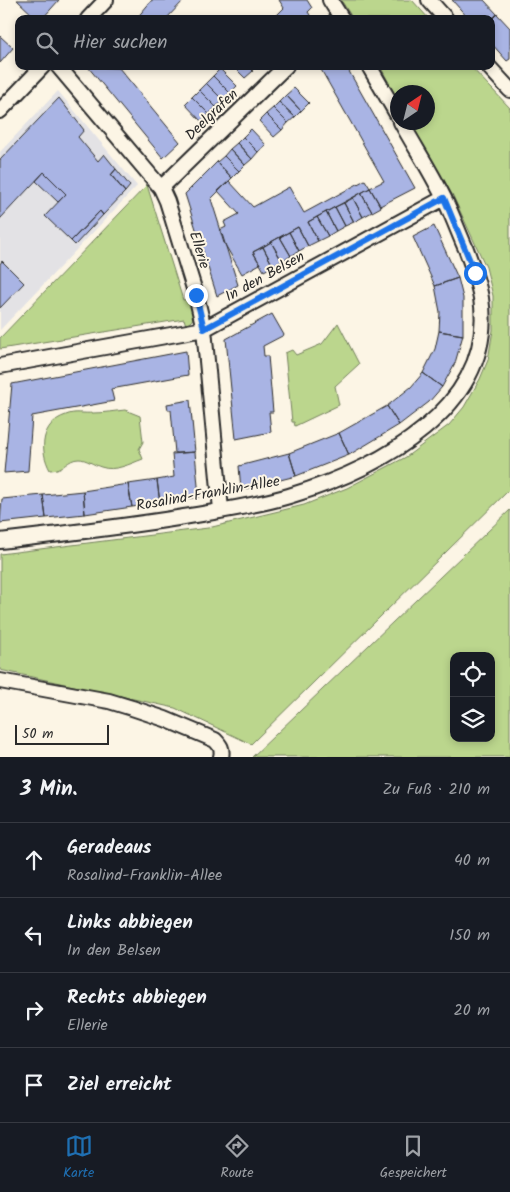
<!DOCTYPE html>
<html lang="de">
<head>
<meta charset="utf-8">
<style>
  body { margin:0; font-family:Kalam,sans-serif; background:#20242c; color:#f1f3f6 }
  .controls { position:absolute; right:15px; bottom:15px; display:grid; overflow:hidden; border-radius:10px; box-shadow:0 2px 8px #0003 }
  .controls button { width:45px; height:45px; display:grid; place-items:center; padding:0; border:0; border-bottom:1px solid #363941; background:#171b24; color:#f1f3f6; font:25px sans-serif }
  .compass { position:absolute; left:390px; top:85px; width:45px; height:45px; border-radius:50%; background:#171b24; box-shadow:0 2px 8px #0003; rotate:35deg }
  .scale { position:absolute; left:15px; bottom:12px; width:94px; box-sizing:border-box; padding-left:5px; border:2px solid #2b2b2b; border-top:0; font-size:14px; line-height:18px; white-space:nowrap; color:#2b2b2b; -webkit-text-stroke:4px #fcf5e5; paint-order:stroke }
  .stop { position:absolute; width:15px; height:15px; margin:-11px; border:4px solid #1a73e8; border-radius:50%; background:#fff }
  .stop.end { background:#1a73e8; border-color:#fff; box-shadow:0 1px 5px #0008 }
  .list { margin:0; padding:0; list-style:none }
  h2 { display:flex; justify-content:space-between; align-items:center; height:65px; margin:0; padding:0 20px; font-size:21px }
  h2 small { font-size:16px; font-weight:400; color:#9ea1a6 }
  .list li { display:grid; grid-template-columns:32px 1fr auto; gap:15px; align-items:center; box-sizing:border-box; height:75px; padding:0 20px; border-top:1px solid #363941 }
  .list b { display:block; font-size:19px; white-space:nowrap }
  .list p { margin:0; font-size:16px; white-space:nowrap; color:#9ea1a6 }
  .list em { font-size:16px; font-style:normal; color:#9ea1a6 }
  .icon { flex:none; width:28px; height:28px; fill:none; stroke:currentColor; stroke-width:2; stroke-linecap:round; stroke-linejoin:round }
  .map { position:relative; flex:none; width:510px; height:757px; overflow:hidden }
  .search { position:absolute; background:#171b24; box-shadow:0 2px 8px #0003; left:15px; right:15px; top:15px; height:55px; display:flex; align-items:center; gap:12px; box-sizing:border-box; padding:0 18px; border-radius:10px; color:#9ea1a6; font-size:19px }
  .sheet { height:365px; background:#171b24 }
  nav { display:flex; justify-content:space-around; align-items:center; box-sizing:border-box; height:70px; border-top:1px solid #363941; background:#171b24; font-size:14px; color:#9ea1a6 }
  nav a { display:grid; justify-items:center; gap:2px }
  nav .on { color:#1f6fb2 }
  .map>svg:first-child { display:block }
</style>
</head>
<body>
<div class="map">
<svg width="510" height="757" viewBox="0 0 510 757">
  <rect width="100%" height="100%" fill="#fcf5e5"/>
  <filter id="ink" filterUnits="userSpaceOnUse"><feTurbulence type="fractalNoise" baseFrequency=".02" numOctaves="2"/><feDisplacementMap in="SourceGraphic" scale="10" xChannelSelector="R" yChannelSelector="G"/><feConvolveMatrix kernelMatrix="1 2 1 2 8 2 1 2 1" color-interpolation-filters="sRGB"/></filter>
  <g filter="url(#ink)">
    <path fill="#e3e2e5" d="M58 91 137 186 0 330V152Z"/>
    <path fill="#bbd68d" stroke="#73805c" fill-rule="evenodd" d="M341 0H412L429 19H353Z
      M380 66H470L510 108V489L251 744 175 708 0 670V554L208 528 304 505 347 488 406 457 449 425 464 407 480 379 488 360 493 330V296L486 267 453 196 411 123 428 122V92H398L397 98Z
      M147 185 183 300 191 298C194 310 198 318 186 325L184 319 0 349V338Z
      M338 323 359 364 335 386 339 405 295 426 294 422H292L285 353 292 350 296 355 322 344Z
      M125 410 140 416 143 442 139 449 143 459C129 464 115 472 101 467 94 465 86 459 79 459 67 459 65 470 50 470 39 450 41 423 66 415 75 411 84 414 93 413 104 413 115 411 125 410Z
      M510 510V757H252ZM454 656H491V738H454Z"/>
    <path fill="#a9b4e4" stroke="#2b2b2b" d="M17 0H59L42 19H37Z
      M152 0H184L166 19H136Z
      M279 0H307L312 8 308 12 310 15 307 19H281L277 15 284 8Z
      M452 0H484L497 14 491 20 469 19Z
      M497 14 510 28V59L507 61 491 43V20Z
      M0 36 13 48 0 63Z
      M233 66H248L253 71 245 78Z
      M319 66H346L415 188 380 206 370 188 384 181Z
      M88 67 119 68 180 142 163 158Z
      M220 69 237 86 230 93 213 76Z
      M213 76 230 93 223 100 206 83Z
      M206 83 223 100 216 107 199 90Z
      M294 88 309 103 301 111 286 95Z
      M199 90 216 107 209 114 192 97Z
      M286 95 301 111 295 117 279 102Z
      M192 97 209 114 201 121 185 104Z
      M59 98 84 130 78 137 98 161 104 154 116 169 111 175 125 192 103 215 100 211 71 241 45 216 66 194 44 172 0 219V160Z
      M279 102 295 117 288 123 273 108Z
      M273 108 288 123 282 130 266 114Z
      M266 114 282 130 274 137 259 121Z
      M251 129 266 145 258 152 243 137Z
      M243 137 258 152 252 159 237 143Z
      M237 143 252 159 245 165 230 149Z
      M230 149 245 165 239 171 224 156Z
      M224 156 239 171 232 178 217 162Z
      M217 162 232 178 211 199 238 285 217 296 185 194Z
      M116 169 130 186 125 192 111 175Z
      M44 172 66 194 58 202 36 181Z
      M365 180 370 188 308 222 318 241 308 246 298 227 253 252 260 264 242 274 224 243 220 230 226 227 224 222 239 214 218 191 229 181 253 207 289 187 304 213Z
      M370 188 381 207 372 212 361 193Z
      M361 193 372 212 363 217 353 198Z
      M353 198 363 217 354 222 344 203Z
      M344 203 354 222 345 226 335 207Z
      M335 207 345 226 336 231 326 212Z
      M100 211 103 215 75 245 71 241Z
      M326 212 336 231 328 236 317 217Z
      M317 217 328 236 318 241 308 222Z
      M434 226 458 278 435 286 413 237Z
      M298 227 308 246 299 251 289 232Z
      M289 232 299 251 291 256 280 237Z
      M280 237 291 256 282 261 271 242Z
      M271 242 282 261 273 266 263 247Z
      M263 247 273 266 264 271 253 252Z
      M2 261 24 283 0 308V264Z
      M458 278 463 298V335L439 331 440 312 435 286Z
      M272 314 284 335 263 346 264 356H268L273 412H269L271 432 236 439 226 339Z
      M439 331 463 335 455 363 442 387 423 373 435 349Z
      M186 351 188 375 111 389 114 401 32 416 28 471 4 473 12 384Z
      M423 373 442 387 429 402 399 425 387 406 411 387Z
      M190 400 195 452 175 453 171 410H168L167 404Z
      M387 406 399 425 349 455 339 433Z
      M339 433 349 455 296 476 289 453Z
      M195 452 199 497 160 503 157 480 174 477 172 454Z
      M289 453 296 476 241 490 239 466Z
      M157 480 160 503 132 507 128 484Z
      M128 484 132 507 85 514 83 491Z
      M83 491 85 514 46 518 43 495Z
      M43 495 46 518 0 523 2 499Z"/>
    <g fill="none" stroke-linecap="round" stroke-linejoin="round">
      <g stroke="#2b2b2b" stroke-width="18">
        <path id="minor" d="M330 0 342 19
          M429 0 446 19
          M88 19 106 0
          M58 66 161 188 167 201 196 295 204 329 221 510
          M369 66 398 116
          M488 66 510 90
          M0 111 43 66
          M161 188 286 66
          M0 366 204 329 444 198
          M0 541C62 534 123 527 184 517 219 511 255 506 289 496 376 470 498 408 481 298 478 281 472 265 466 249 460 236 455 222 449 209 436 179 417 151 401 122
          M0 681 109 701 132 708 165 719 215 740C220 745 223 749 221 757"/>
      </g>
      <use href="#minor" stroke="#fcf5e5" stroke-width="14"/>
    </g>
  </g>
  <g fill="none" stroke-linecap="round" stroke-linejoin="round" filter="url(#ink)">
    <path stroke="#1a73e8" stroke-width="6" d="M196 295 204 329 444 198 475 273"/>
  </g>
  <g text-anchor="middle" dominant-baseline="central" stroke-width="4" stroke-linejoin="round" paint-order="stroke">
    <g font-size="15" fill="#2b2b2b" stroke="#fcf5e5">
      <text transform="translate(212 115) rotate(-44)">Deelgrafen</text>
      <text transform="translate(199 250) rotate(73)">Ellerie</text>
      <text transform="translate(265 277) rotate(-29)">In den Belsen</text>
      <text transform="translate(208 494) rotate(-10)">Rosalind-Franklin-Allee</text>
    </g>
  </g>
</svg>
<div class="controls">
<button><svg class="icon" aria-label="locate" viewBox="0 0 24 24"><circle cx="12" cy="12" r="6"/><path d="M12 2v4M12 18v4M2 12h4M18 12h4"/></svg></button>
<button><svg class="icon" aria-label="layers" viewBox="0 0 24 24"><path d="M12 4l9 5-9 5-9-5zM3 14l9 5 9-5"/></svg></button>
</div>
<svg class="compass" viewBox="-18 -18 36 36"><path d="M0-13l5 13h-10z" fill="#e53935"/><path d="M0 13l5-13h-10z" fill="#9ea1a6"/></svg>
<div class="scale">50 m</div>
<div class="stop" style="left:475px;top:273px"></div>
<div class="stop end" style="left:196px;top:295px"></div>
<div class="search"><svg class="icon" aria-label="search" viewBox="0 0 24 24"><circle cx="10" cy="10" r="6"/><path d="M15 15l6 6"/></svg>Hier suchen</div>
</div>
<section class="sheet">
<h2>3 Min.<small>Zu Fuß · 210 m</small></h2>
<ul class="list">
<li><svg class="icon" aria-label="ahead" viewBox="0 0 24 24"><path d="M12 20V5M6 11l6-6 6 6"/></svg><div><b>Geradeaus</b><p>Rosalind-Franklin-Allee</p></div><em>40 m</em></li>
<li><svg class="icon" aria-label="left" viewBox="0 0 24 24"><path d="M17 20v-9H6M10 6l-5 5 5 5"/></svg><div><b>Links abbiegen</b><p>In den Belsen</p></div><em>150 m</em></li>
<li><svg class="icon" aria-label="right" viewBox="0 0 24 24"><path d="M7 20v-9h11M14 6l5 5-5 5"/></svg><div><b>Rechts abbiegen</b><p>Ellerie</p></div><em>20 m</em></li>
<li><svg class="icon" aria-label="arrive" viewBox="0 0 24 24"><path d="M6 21V4h12l-3 4 3 4H6"/></svg><div><b>Ziel erreicht</b></div></li>
</ul>
</section>
<nav>
<a class="on"><svg class="icon" aria-label="map" viewBox="0 0 24 24"><path d="M3 6l6-2 6 2 6-2v14l-6 2-6-2-6 2zM9 4v14M15 6v14"/></svg>Karte</a>
<a><svg class="icon" aria-label="directions" viewBox="0 0 24 24"><path d="M12 3l9 9-9 9-9-9zM9 14v-3h6M13 9l2 2-2 2"/></svg>Route</a>
<a><svg class="icon" aria-label="saved" viewBox="0 0 24 24"><path d="M7 4h10v16l-5-4-5 4z"/></svg>Gespeichert</a>
</nav>
</body>
</html>
